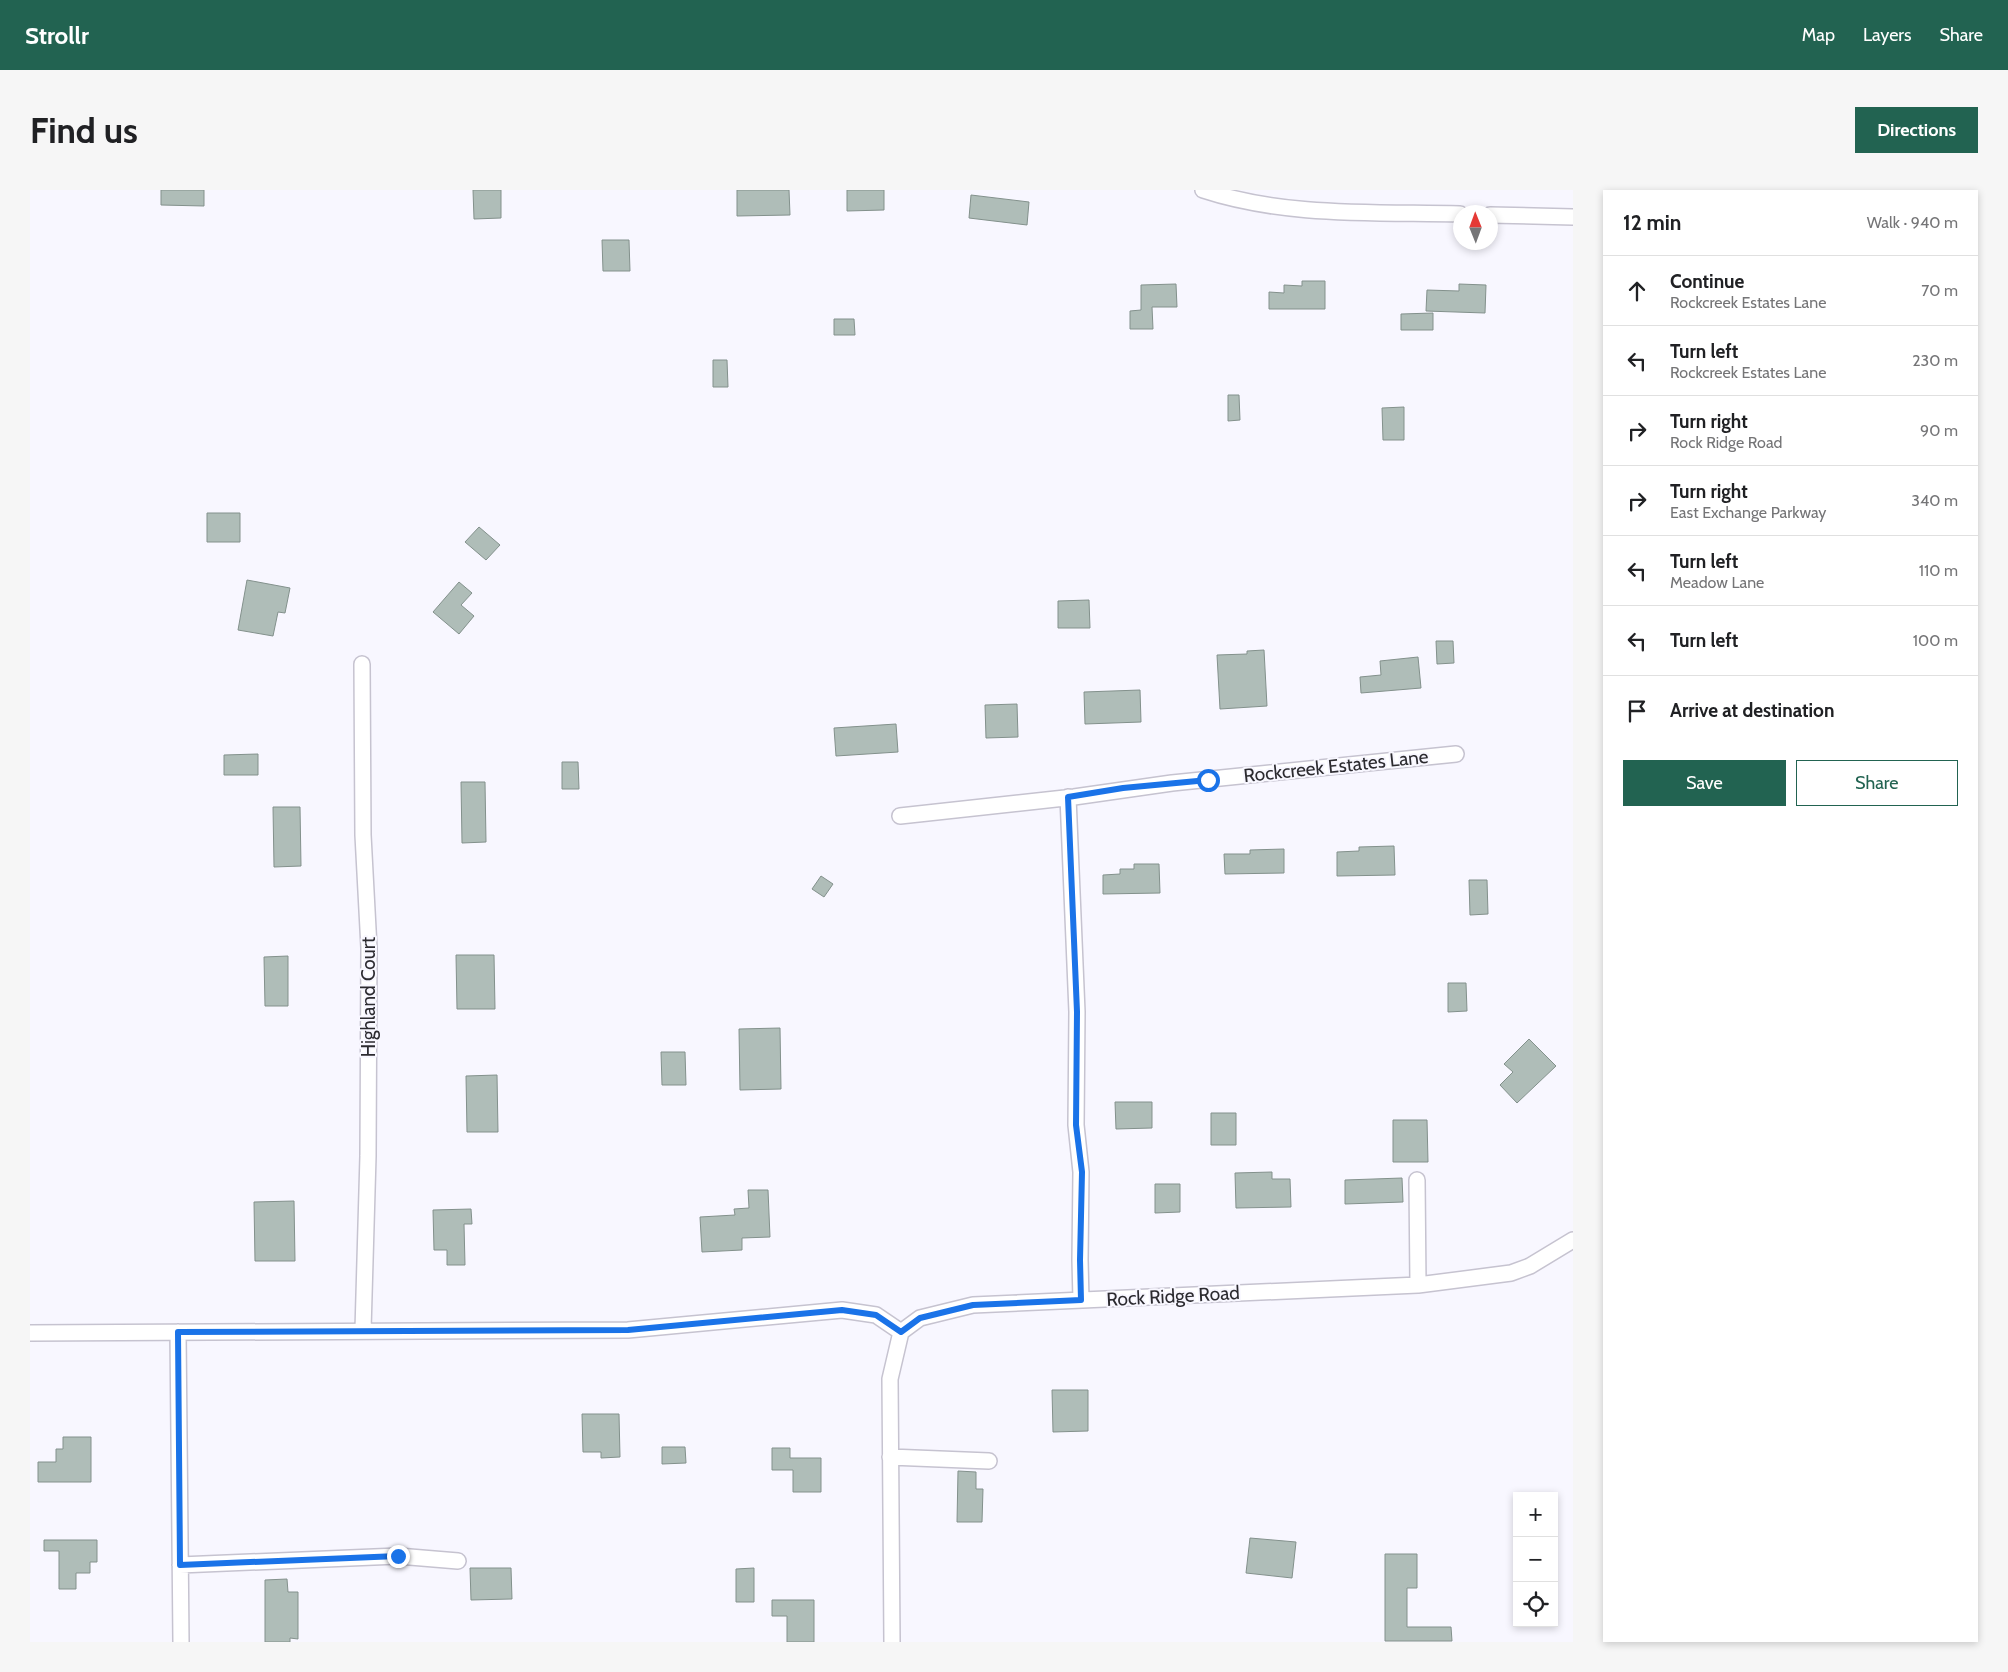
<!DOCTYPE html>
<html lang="en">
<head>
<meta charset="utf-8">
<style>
  body { margin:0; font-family:Cabin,sans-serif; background:#f6f6f6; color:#202124 }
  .controls { position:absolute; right:15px; bottom:15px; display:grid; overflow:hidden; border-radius:0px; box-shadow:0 2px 8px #0003 }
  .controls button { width:45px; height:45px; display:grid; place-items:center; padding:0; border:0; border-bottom:1px solid #e0e0e0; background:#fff; color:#202124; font:25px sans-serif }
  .compass { position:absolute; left:1423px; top:15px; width:45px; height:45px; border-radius:50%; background:#fff; box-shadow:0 2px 8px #0003; rotate:359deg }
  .stop { position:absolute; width:15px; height:15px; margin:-11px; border:4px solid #1a73e8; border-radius:50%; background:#fff }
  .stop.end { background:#1a73e8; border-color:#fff; box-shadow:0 1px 5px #0008 }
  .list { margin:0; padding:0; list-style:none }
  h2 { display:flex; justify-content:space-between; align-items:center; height:65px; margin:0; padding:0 20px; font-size:21px }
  h2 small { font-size:16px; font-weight:400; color:#757577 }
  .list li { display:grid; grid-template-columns:32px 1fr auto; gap:15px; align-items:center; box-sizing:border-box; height:70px; padding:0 20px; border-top:1px solid #e0e0e0 }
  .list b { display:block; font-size:19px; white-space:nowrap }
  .list p { margin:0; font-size:16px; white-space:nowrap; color:#757577 }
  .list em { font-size:16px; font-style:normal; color:#757577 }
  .actions { display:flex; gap:10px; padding:15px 20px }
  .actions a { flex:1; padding:11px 0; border:1px solid #226351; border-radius:0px; text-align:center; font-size:18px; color:#226351 }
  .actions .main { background:#226351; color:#fff }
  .icon { flex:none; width:28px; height:28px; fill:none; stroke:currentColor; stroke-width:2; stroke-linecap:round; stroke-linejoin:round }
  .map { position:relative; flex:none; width:1543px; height:1452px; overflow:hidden; border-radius:0px }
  header { display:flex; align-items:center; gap:30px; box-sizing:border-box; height:70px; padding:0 25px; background:#226351; color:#fff }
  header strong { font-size:24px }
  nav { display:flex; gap:28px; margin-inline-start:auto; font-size:18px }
  .intro { display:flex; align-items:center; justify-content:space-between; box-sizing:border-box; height:120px; padding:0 30px }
  h1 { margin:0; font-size:35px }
  .button { padding:12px 22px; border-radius:0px; background:#226351; color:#fff; font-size:18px; font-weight:700 }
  main { display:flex; gap:30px; padding:0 30px }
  aside { flex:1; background:#fff; border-radius:0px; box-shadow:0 2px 8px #0003 }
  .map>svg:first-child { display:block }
</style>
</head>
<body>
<header>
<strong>Strollr</strong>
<nav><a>Map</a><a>Layers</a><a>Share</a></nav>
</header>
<div class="intro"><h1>Find us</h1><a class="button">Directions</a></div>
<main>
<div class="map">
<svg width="1543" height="1452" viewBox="0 0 1543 1452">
  <rect width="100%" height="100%" fill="#f8f7ff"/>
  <path fill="#afbdb8" stroke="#83918c" d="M131 0H174V16L131 15Z
    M443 0H471V28L444 29Z
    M707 0H759L760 25 707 26Z
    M817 0H854V20L817 21Z
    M941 5 999 12 997 35 939 28Z
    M572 50H599L600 81H573Z
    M1272 91H1295V119H1239V102L1254 103V95L1272 96Z
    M1146 94 1147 117H1122L1123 139H1100V121L1111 120V95Z
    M1429 94 1456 95 1455 123 1396 121 1397 100 1429 101Z
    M1403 123V140H1371V124Z
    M804 129H824L825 145H804Z
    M683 170H697L698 197H683Z
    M1198 205H1209L1210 230 1198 231Z
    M1374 217V250H1353L1352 218Z
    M177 323H210V352H177Z
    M449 337 470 355 456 370 435 352Z
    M217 390 260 398 255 423 248 422 243 446 208 440Z
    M429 392 442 403 431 415 444 426 429 444 403 422Z
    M1059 410 1060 438H1028V411Z
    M1406 451H1423L1424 473 1407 474Z
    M1234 460 1237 516 1190 519 1187 465 1217 464V461Z
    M1388 467 1391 498 1331 503 1330 487 1351 485 1350 471Z
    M1110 500 1111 532 1055 534 1054 502Z
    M987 514 988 547 956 548 955 515Z
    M866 534 868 562 806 566 804 538Z
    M228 564V585H194V565Z
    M532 572H548L549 599H532Z
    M431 592H455L456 652 432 653Z
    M243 617H270L271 676 244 677Z
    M1364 656 1365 685 1307 686V662L1329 661V657Z
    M1254 659V683L1195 684 1194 664H1220V660Z
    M1104 674H1129L1130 703 1073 704V685L1090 684V679H1104Z
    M791 686 803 694 794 707 782 699Z
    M1439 690H1457L1458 724 1440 725Z
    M426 765H464L465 819H427Z
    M258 766V816H235L234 767Z
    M1418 793H1436L1437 821 1418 822Z
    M750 838 751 899 710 900 709 839Z
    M1499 849 1526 876 1487 913 1470 895 1483 882 1474 874Z
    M631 862H655L656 895H632Z
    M467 885 468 942H437L436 886Z
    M1085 912H1122V938L1086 939Z
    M1181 923H1206V955H1181Z
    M1363 930H1397L1398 972H1363Z
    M1242 982V989H1260L1261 1017 1206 1018 1205 983Z
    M1372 988 1373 1012 1315 1014V990Z
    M1125 994H1150V1022L1125 1023Z
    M718 1000H738L740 1047 712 1048V1060L672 1062 670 1027 705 1025 704 1019 719 1018Z
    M264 1011 265 1071H225L224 1012Z
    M441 1019 442 1034H434L435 1075H417V1060H404L403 1020Z
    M1022 1200H1058V1241L1023 1242Z
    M552 1224H589L590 1267 571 1268V1262H553Z
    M33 1247H61V1292H8V1272H26V1259H33Z
    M632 1257H655L656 1273 632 1274Z
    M742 1258H760V1268H791V1302H763V1280H742Z
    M928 1281 946 1282V1299H953L952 1332H927Z
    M1220 1348 1266 1352 1262 1388 1216 1383Z
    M14 1350H67V1372H60V1383H46V1399H29V1361H14Z
    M1355 1364H1387V1398H1377V1437H1421L1422 1451H1355Z
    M440 1378H481L482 1409 441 1410Z
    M724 1378V1412H706V1379Z
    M257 1389 258 1402H268V1449L260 1448V1452H235V1390Z
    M742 1410H784V1452H757V1426H742Z"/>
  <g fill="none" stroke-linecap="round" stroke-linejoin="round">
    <g stroke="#c6c3d0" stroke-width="18">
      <path id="minor" d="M1173 0C1255 27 1344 22 1430 24
        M1460 25 1543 27
        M332 474 333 645 339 758 338 966 333 1140
        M1038 607 1047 822 1046 935 1051 982 1050 1070 1051 1110
        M870 626 1044 607 1142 593 1426 564
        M1387 990 1388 1095
        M148 1142 151 1452
        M0 1143 598 1140 812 1120 846 1125 871 1142
        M860 1267 959 1271
        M150 1375 368 1366 428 1371
        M862 1452 860 1189 871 1142 890 1128 943 1115 1388 1095 1481 1083 1500 1076 1543 1050"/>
    </g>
    <use href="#minor" stroke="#fff" stroke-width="15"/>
  </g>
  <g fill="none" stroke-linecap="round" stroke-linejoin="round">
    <path stroke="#1a73e8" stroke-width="6" d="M368 1366 150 1375 148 1142 598 1140 812 1120 846 1125 871 1142 890 1128 943 1115 1051 1110 1050 1070 1052 982 1046 935 1047 822 1038 607 1093 598 1178 590"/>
  </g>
  <g text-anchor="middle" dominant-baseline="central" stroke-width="4" stroke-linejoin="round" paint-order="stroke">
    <g font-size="19" fill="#2c2b30" stroke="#f8f7ff">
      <text transform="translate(1306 576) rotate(-6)">Rockcreek Estates Lane</text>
      <text transform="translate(338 807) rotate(-90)">Highland Court</text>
      <text transform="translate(1143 1106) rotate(-3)">Rock Ridge Road</text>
    </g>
  </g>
</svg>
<div class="controls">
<button>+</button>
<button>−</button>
<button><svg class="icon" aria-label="locate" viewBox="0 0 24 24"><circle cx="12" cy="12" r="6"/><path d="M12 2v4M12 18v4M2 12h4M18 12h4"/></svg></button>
</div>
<svg class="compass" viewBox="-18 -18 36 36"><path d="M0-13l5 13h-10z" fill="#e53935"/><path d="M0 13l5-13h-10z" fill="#757577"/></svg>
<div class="stop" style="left:1178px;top:590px"></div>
<div class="stop end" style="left:368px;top:1366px"></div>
</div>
<aside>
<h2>12 min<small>Walk · 940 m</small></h2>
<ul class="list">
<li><svg class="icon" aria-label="ahead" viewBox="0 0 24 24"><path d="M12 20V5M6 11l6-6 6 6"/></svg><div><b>Continue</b><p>Rockcreek Estates Lane</p></div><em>70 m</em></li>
<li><svg class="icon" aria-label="left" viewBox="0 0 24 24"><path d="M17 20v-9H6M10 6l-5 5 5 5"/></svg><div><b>Turn left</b><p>Rockcreek Estates Lane</p></div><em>230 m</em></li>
<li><svg class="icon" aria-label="right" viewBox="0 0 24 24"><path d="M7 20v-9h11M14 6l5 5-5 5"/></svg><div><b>Turn right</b><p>Rock Ridge Road</p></div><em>90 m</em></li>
<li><svg class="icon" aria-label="right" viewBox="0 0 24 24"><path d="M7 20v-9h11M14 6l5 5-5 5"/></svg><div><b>Turn right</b><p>East Exchange Parkway</p></div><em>340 m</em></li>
<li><svg class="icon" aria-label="left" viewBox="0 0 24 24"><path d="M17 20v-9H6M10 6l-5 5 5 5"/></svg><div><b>Turn left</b><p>Meadow Lane</p></div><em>110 m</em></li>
<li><svg class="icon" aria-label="left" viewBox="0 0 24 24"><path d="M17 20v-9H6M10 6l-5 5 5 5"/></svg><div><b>Turn left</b></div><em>100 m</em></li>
<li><svg class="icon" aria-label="arrive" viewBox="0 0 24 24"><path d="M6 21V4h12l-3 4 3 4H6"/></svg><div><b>Arrive at destination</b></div></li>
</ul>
<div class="actions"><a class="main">Save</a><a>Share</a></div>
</aside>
</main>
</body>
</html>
